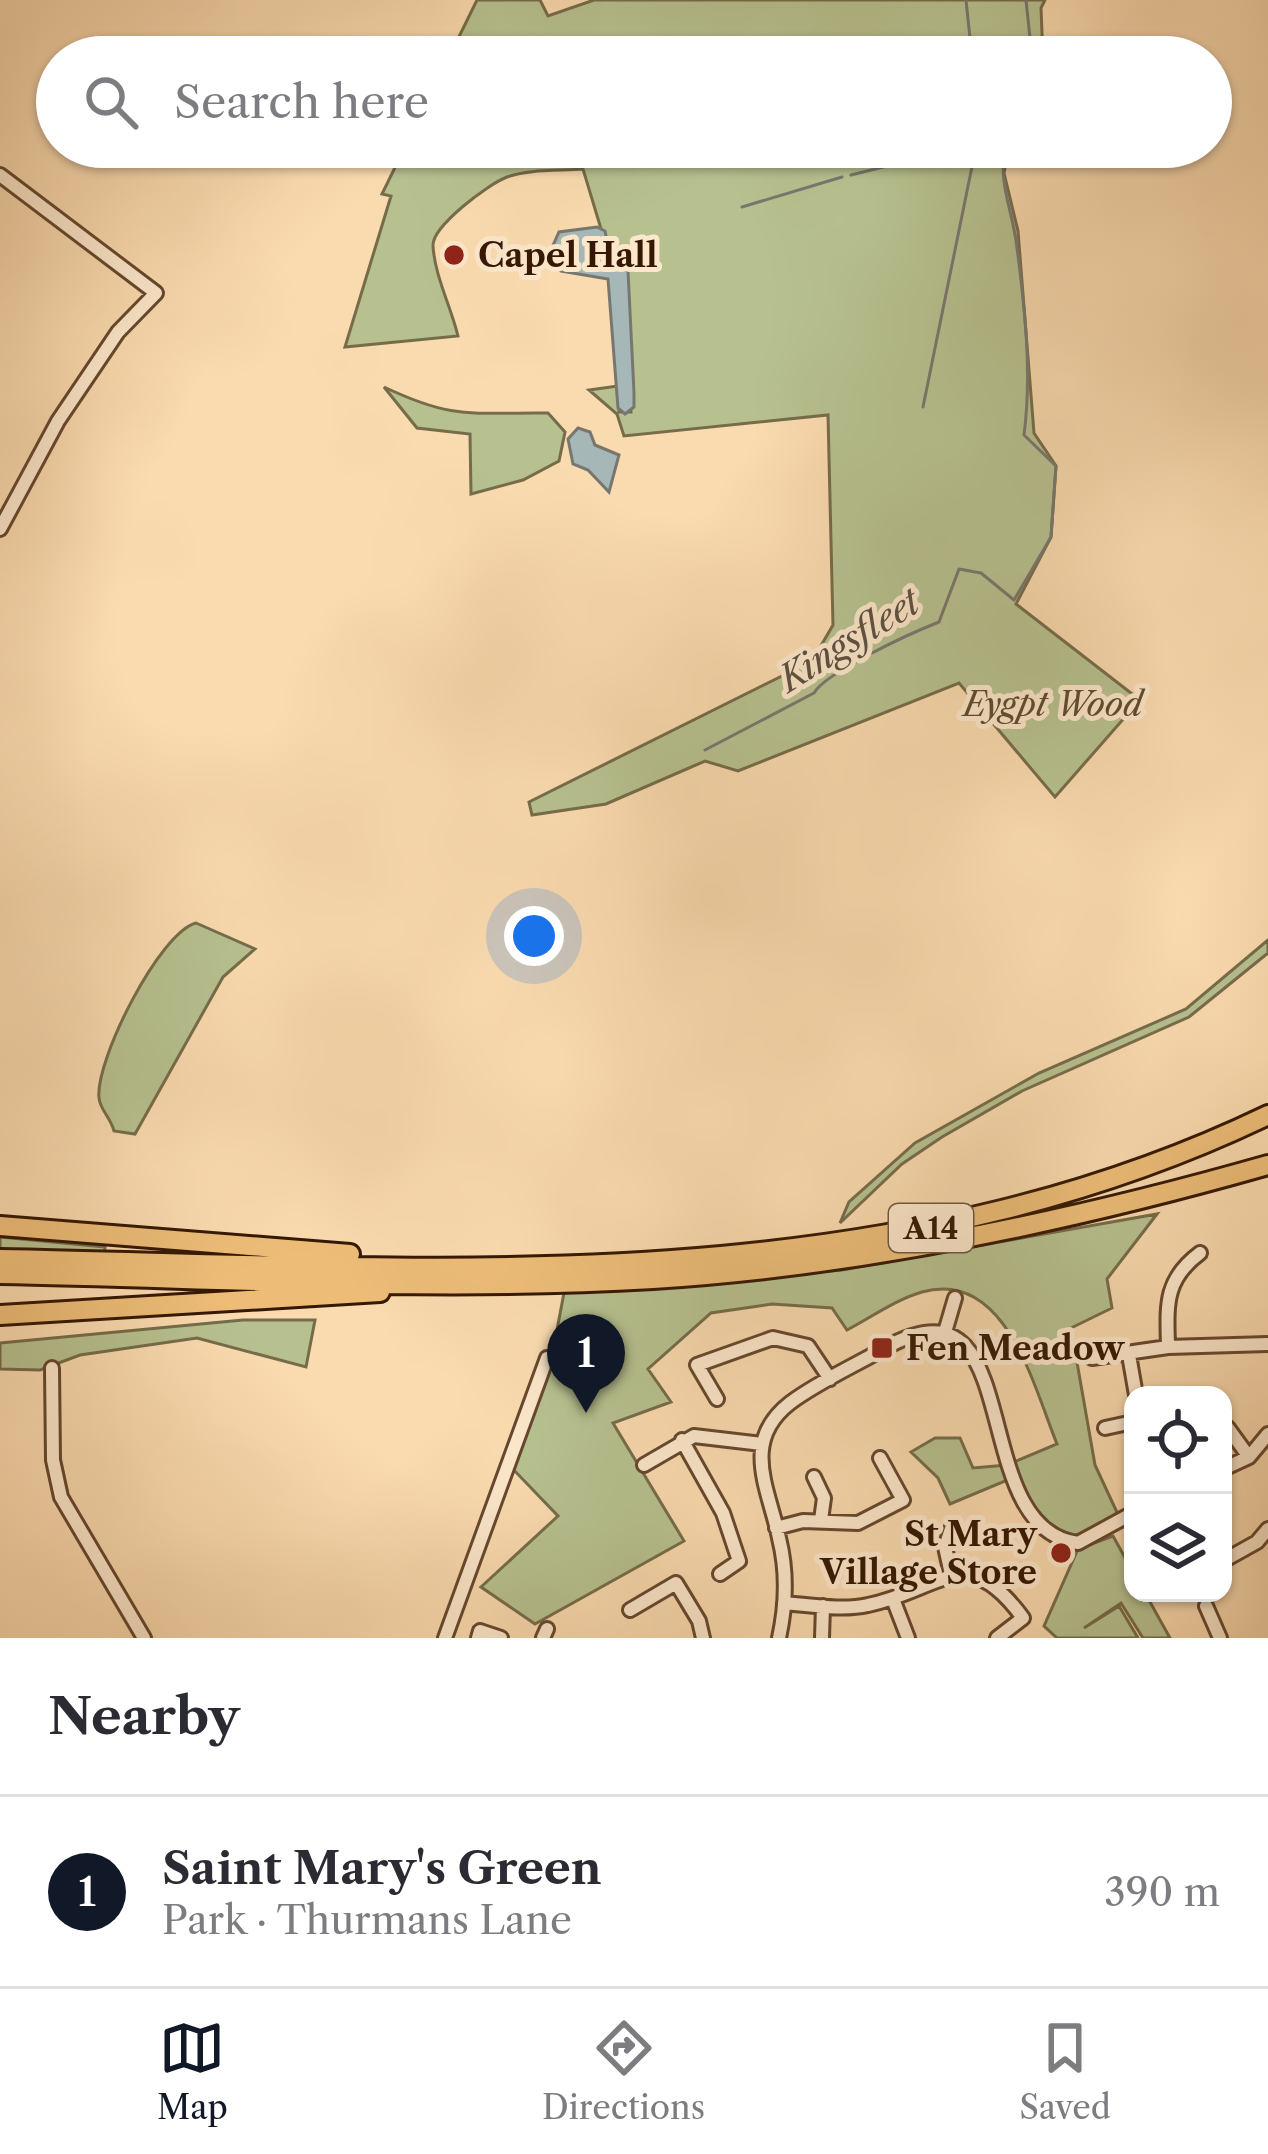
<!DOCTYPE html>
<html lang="en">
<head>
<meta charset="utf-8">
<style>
  body { margin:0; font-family:"Libre Caslon Text",serif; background:#f2f2f3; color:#2b2b33 }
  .controls { position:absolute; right:36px; bottom:36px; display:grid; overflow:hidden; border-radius:24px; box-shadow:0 3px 9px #0004 }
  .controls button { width:108px; height:108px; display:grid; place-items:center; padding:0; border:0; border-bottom:3px solid #e1e1e2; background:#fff; color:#2b2b33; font:60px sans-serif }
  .you { position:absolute; left:534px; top:936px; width:42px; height:42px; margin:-30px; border:9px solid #fff; border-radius:50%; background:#1a73e8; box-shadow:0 0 0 18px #1a73e833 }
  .badge { display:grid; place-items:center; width:78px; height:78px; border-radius:50%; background:#111827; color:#fff; font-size:39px; font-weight:700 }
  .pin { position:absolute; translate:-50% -99px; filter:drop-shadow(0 3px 6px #0008) }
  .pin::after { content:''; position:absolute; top:63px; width:42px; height:36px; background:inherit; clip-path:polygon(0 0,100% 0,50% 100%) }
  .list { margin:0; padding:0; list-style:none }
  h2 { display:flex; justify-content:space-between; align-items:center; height:156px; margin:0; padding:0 48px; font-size:51px }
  h2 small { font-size:39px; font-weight:400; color:#7c7c81 }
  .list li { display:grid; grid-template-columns:78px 1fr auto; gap:36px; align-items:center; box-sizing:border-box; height:192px; padding:0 48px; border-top:3px solid #e1e1e2 }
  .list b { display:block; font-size:45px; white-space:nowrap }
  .list p { margin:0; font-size:39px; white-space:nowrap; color:#7c7c81 }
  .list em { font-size:39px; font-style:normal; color:#7c7c81 }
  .icon { flex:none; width:66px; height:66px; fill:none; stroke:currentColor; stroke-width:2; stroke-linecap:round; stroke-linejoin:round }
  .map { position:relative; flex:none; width:1268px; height:1638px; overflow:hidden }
  .search { position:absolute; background:#fff; box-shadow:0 3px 9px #0004; left:36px; right:36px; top:36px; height:132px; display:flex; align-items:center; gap:30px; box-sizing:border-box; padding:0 42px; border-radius:66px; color:#7c7c81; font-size:45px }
  .sheet { height:348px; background:#fff }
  nav { display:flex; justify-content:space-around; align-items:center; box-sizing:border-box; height:168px; border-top:3px solid #e1e1e2; background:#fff; font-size:33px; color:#7c7c81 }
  nav a { display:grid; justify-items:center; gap:6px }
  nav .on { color:#111827 }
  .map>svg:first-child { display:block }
</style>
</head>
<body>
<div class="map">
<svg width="1268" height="1638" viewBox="0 0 1268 1638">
  <rect width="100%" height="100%" fill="#fadaaf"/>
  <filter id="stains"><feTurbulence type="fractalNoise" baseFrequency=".00167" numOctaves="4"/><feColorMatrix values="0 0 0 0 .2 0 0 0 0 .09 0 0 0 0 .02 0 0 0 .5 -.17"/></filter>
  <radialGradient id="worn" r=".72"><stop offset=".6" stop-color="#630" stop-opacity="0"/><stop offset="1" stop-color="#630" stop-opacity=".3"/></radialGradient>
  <path fill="#b7c190" stroke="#766c4a" stroke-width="3" d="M477 0H540L548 16 594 0H1045L1041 8 1043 57H449Z
    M405 147H1009L1004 173 1018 231 1034 433 1056 466 1051 537 1016 604 1140 700 1055 797 959 683 738 771 705 761 606 804 532 815 529 802 812 661 833 625 828 415 624 436 617 414 589 390 618 386 619 412H631L624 266 611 262 583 169C560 171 528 169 507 177 488 184 433 226 433 245 434 274 451 307 458 336L345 347 391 196 382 194Z
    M384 387C456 421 472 412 548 413L565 432 559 461 523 480 471 494 470 434 417 428Z
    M196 923 255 949 223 977 135 1134 114 1131C111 1118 100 1110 99 1098 95 1060 160 932 196 923Z
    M1268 940V953L1189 1017 1022 1091 942 1137 902 1164 840 1223 849 1202 915 1143 1039 1073 1186 1009Z
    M1157 1214 1107 1279 1112 1308 1071 1328 1095 1465 1121 1521 1089 1540 1050 1535 1012 1478 950 1504 938 1478 911 1452 935 1438H960L973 1468 1007 1465 1057 1444C1034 1388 1006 1268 922 1292 897 1299 870 1318 847 1330L832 1308 772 1304 711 1313 648 1369 671 1402 613 1423 684 1541 535 1624 481 1587 558 1516 509 1465 552 1356 564 1293 842 1270Z
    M0 1237 105 1247 104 1259 0 1257Z
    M243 1320H315L306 1367 197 1338 80 1355 40 1370 0 1369V1343Z
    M1113 1536 1133 1572V1593H1145L1170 1638H1143L1121 1603 1084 1628 1119 1606 1138 1638H1057L1044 1626 1078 1549Z"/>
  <path fill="#a5b7b7" stroke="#78776f" stroke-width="3" d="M597 227 605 231 611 262 628 271 634 393V407L625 414 618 408 608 279 561 271 547 259 559 232Z
    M578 428 590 432 595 445 619 455 609 492 588 470 573 464 568 439Z"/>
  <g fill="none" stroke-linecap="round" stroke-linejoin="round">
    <path stroke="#78776f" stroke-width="3" d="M966 0 972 57
      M1026 0 1032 57
      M851 175 964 147
      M742 207 842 177
      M923 407 976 147
      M705 750 814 693C826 672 911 633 939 622L959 569 981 573 1014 600 1051 537 1056 466 1024 435C1032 374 1025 309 1017 248 1013 210 998 186 1005 147"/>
    <g stroke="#66482e" stroke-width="18">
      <path id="minor" d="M0 175 156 293 118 332 58 421 0 529
        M945 1332 955 1298
        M1168 1347C1167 1305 1164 1280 1200 1253
        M1129 1355 1136 1395
        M1092 1358 1168 1347 1268 1344
        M52 1368 53 1460 61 1497 144 1638
        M717 1399 697 1365 773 1338 808 1346 830 1379
        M1105 1428 1133 1422
        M1228 1428 1249 1457
        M682 1440 723 1513 739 1561 720 1574
        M644 1465 694 1436 762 1444
        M1223 1469 1249 1457 1268 1434
        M814 1477 824 1498 821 1520
        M776 1528 803 1521 858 1523 903 1500 880 1458
        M1223 1561 1257 1542 1268 1529
        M951 1574 945 1547 951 1529
        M893 1599 908 1638
        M784 1603C810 1605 842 1611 868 1605 941 1590 966 1540 1023 1618L997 1638
        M1206 1606 1220 1638
        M630 1610 676 1583 699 1621 703 1638
        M445 1638 547 1358
        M478 1638 480 1631 501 1638
        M543 1638 547 1629
        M779 1638C786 1606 787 1570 779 1538 769 1489 740 1442 790 1403 818 1382 854 1366 885 1348 1031 1266 963 1528 1078 1543L1133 1513
        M822 1638 823 1606"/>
    </g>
    <g stroke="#351803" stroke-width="24">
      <path id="highway" d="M0 1226 350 1254
        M0 1259C428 1267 871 1306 1268 1115
        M0 1274C217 1278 437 1292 653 1279 861 1266 1068 1222 1268 1165
        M0 1315 380 1292"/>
    </g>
    <use href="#minor" stroke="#fce7cb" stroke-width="12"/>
    <use href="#highway" stroke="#edbd78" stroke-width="18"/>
  </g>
  <g fill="#8f2418" stroke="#fce7cb" stroke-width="4.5">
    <circle cx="454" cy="255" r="12"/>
    <rect x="870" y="1336" width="24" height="24" rx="6"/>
    <circle cx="1061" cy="1553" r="12"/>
  </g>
  <g text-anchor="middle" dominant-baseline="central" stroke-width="10" stroke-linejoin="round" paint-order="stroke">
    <rect fill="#fce7cb" stroke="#71563f" stroke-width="3" x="889" y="1204" width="84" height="48" rx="9"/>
    <g font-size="30" font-weight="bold" fill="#351803">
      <text x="931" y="1228">A14</text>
    </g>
    <g font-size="33" font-weight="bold" fill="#351803" stroke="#fce7cb" text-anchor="start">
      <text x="478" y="255">Capel Hall</text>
      <text x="906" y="1348">Fen Meadow</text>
      <text x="1037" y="1534" text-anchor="end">St Mary<tspan x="1037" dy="38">Village Store</tspan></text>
    </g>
    <g font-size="33" font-style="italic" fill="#5c4b2d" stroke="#fce7cb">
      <text x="1053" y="704">Eygpt Wood</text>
    </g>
    <g font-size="36" font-style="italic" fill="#5c5042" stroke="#fce7cb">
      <text transform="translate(849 640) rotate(-32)">Kingsfleet</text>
    </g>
  </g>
  <rect width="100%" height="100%" filter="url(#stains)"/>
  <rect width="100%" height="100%" fill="url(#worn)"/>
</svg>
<div class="controls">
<button><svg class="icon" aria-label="locate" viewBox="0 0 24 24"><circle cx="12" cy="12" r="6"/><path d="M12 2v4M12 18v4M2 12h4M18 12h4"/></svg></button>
<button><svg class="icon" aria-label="layers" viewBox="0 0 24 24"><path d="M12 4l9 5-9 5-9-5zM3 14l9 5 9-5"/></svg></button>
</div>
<div class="you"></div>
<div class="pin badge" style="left:586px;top:1413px">1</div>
<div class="search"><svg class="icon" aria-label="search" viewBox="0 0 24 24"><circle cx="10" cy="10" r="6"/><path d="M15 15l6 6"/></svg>Search here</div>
</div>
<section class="sheet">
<h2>Nearby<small></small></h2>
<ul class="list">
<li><span class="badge">1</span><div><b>Saint Mary's Green</b><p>Park · Thurmans Lane</p></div><em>390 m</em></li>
</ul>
</section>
<nav>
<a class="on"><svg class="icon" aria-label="map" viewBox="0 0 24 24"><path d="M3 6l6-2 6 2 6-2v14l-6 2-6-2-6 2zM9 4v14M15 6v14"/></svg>Map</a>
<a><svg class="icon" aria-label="directions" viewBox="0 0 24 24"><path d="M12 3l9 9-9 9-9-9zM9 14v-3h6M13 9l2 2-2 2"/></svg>Directions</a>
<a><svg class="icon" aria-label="saved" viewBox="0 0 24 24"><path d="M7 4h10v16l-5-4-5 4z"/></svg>Saved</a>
</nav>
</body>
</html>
